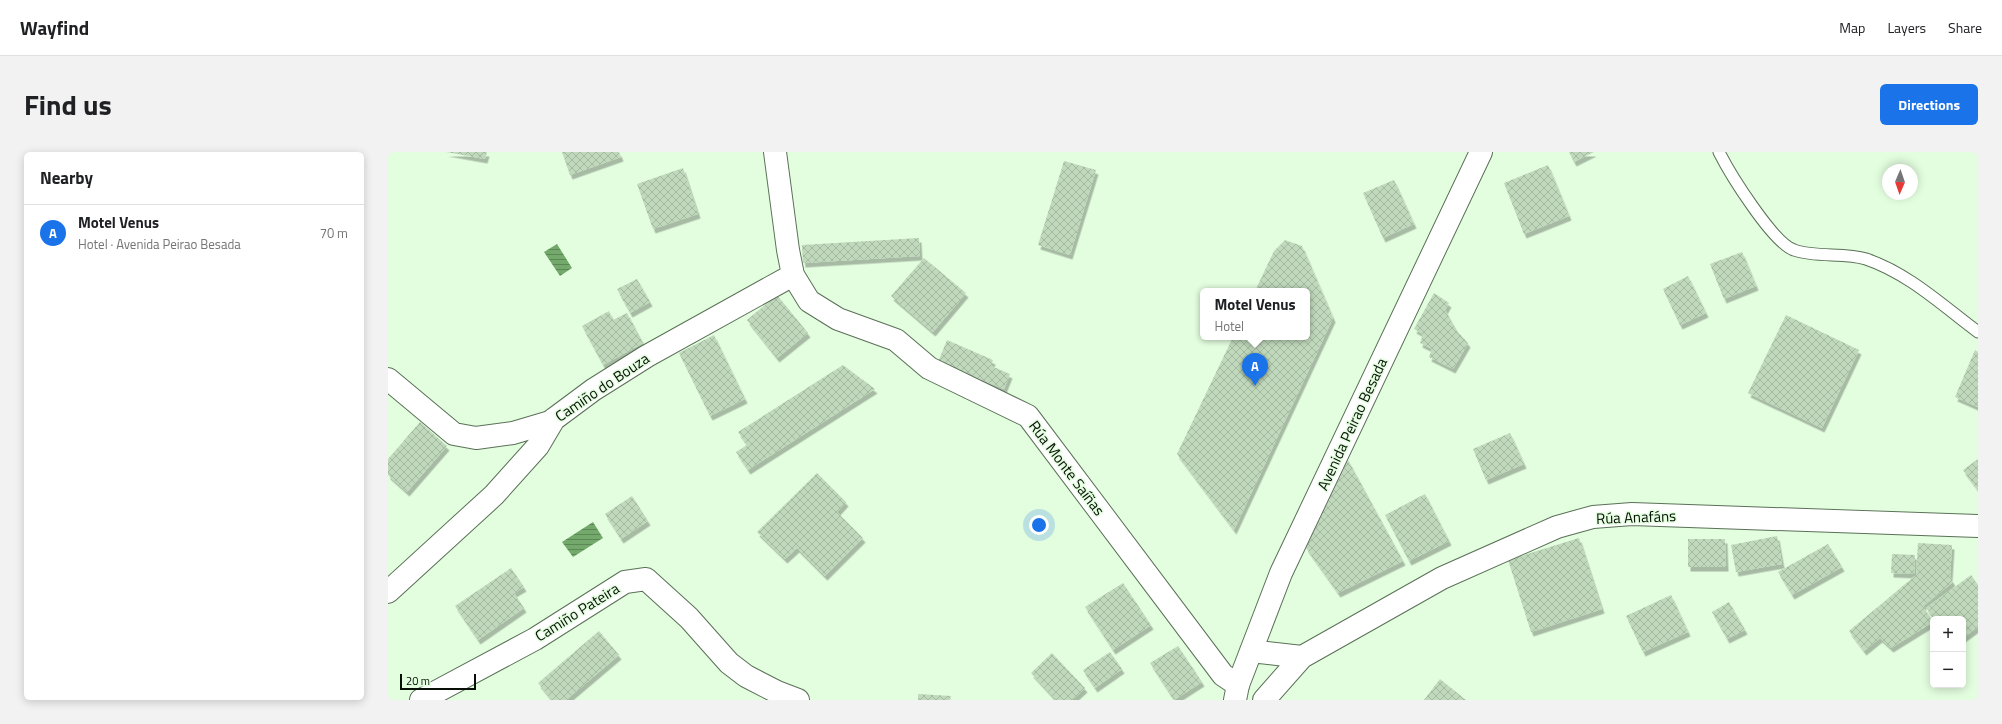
<!DOCTYPE html>
<html lang="en">
<head>
<meta charset="utf-8">
<style>
  body { margin:0; font-family:"Titillium Web",sans-serif; background:#f2f2f2; color:#202124 }
  .controls { position:absolute; right:12px; bottom:12px; display:grid; overflow:hidden; border-radius:6px; box-shadow:0 2px 10px #0003 }
  .controls button { width:36px; height:36px; display:grid; place-items:center; padding:0; border:0; border-bottom:1px solid #e0e0e0; background:#fff; color:#202124; font:20px sans-serif }
  .compass { position:absolute; left:1494px; top:12px; width:36px; height:36px; border-radius:50%; background:#fff; box-shadow:0 2px 10px #0003; rotate:182deg }
  .scale { position:absolute; left:12px; bottom:10px; width:76px; box-sizing:border-box; padding-left:4px; border:2px solid #070f06; border-top:0; font-size:11px; line-height:14px; white-space:nowrap; color:#070f06; -webkit-text-stroke:3px #e3fddf; paint-order:stroke }
  .you { position:absolute; left:651px; top:373px; width:14px; height:14px; margin:-10px; border:3px solid #fff; border-radius:50%; background:#1a73e8; box-shadow:0 0 0 6px #1a73e833 }
  .badge { display:grid; place-items:center; width:26px; height:26px; border-radius:50%; background:#1a73e8; color:#fff; font-size:13px; font-weight:700 }
  .pin { position:absolute; translate:-50% -33px; filter:drop-shadow(0 1px 2px #0008) }
  .pin::after { content:''; position:absolute; top:21px; width:14px; height:12px; background:inherit; clip-path:polygon(0 0,100% 0,50% 100%) }
  .popup { position:absolute; left:812px; top:136px; width:110px; height:52px; box-sizing:border-box; display:grid; place-content:center; border-radius:6px; background:#fff; filter:drop-shadow(0 1px 3px #0005); font-size:13px; white-space:nowrap; color:#757577 }
  .popup b { font-size:15px; color:#202124 }
  .popup::after { content:''; position:absolute; left:50%; top:100%; margin-left:-8px; border:8px solid transparent; border-top-color:#fff }
  .list { margin:0; padding:0; list-style:none }
  h2 { display:flex; justify-content:space-between; align-items:center; height:52px; margin:0; padding:0 16px; font-size:17px }
  h2 small { font-size:13px; font-weight:400; color:#757577 }
  .list li { display:grid; grid-template-columns:26px 1fr auto; gap:12px; align-items:center; box-sizing:border-box; height:56px; padding:0 16px; border-top:1px solid #e0e0e0 }
  .list b { display:block; font-size:15px; white-space:nowrap }
  .list p { margin:0; font-size:13px; white-space:nowrap; color:#757577 }
  .list em { font-size:13px; font-style:normal; color:#757577 }
  .map { position:relative; flex:none; width:1590px; height:548px; overflow:hidden; border-radius:6px }
  header { display:flex; align-items:center; gap:24px; box-sizing:border-box; height:56px; padding:0 20px; background:#fff; border-bottom:1px solid #e0e0e0 }
  header strong { font-size:19px }
  nav { display:flex; gap:22px; margin-inline-start:auto; font-size:14px }
  .intro { display:flex; align-items:center; justify-content:space-between; box-sizing:border-box; height:96px; padding:0 24px }
  h1 { margin:0; font-size:28px }
  .button { padding:10px 18px; border-radius:6px; background:#1a73e8; color:#fff; font-size:14px; font-weight:700 }
  main { display:flex; gap:24px; padding:0 24px }
  aside { flex:1; background:#fff; border-radius:6px; box-shadow:0 2px 10px #0003 }
  .map>svg:first-child { display:block }
</style>
</head>
<body>
<header>
<strong>Wayfind</strong>
<nav><a>Map</a><a>Layers</a><a>Share</a></nav>
</header>
<div class="intro"><h1>Find us</h1><a class="button">Directions</a></div>
<main>
<aside>
<h2>Nearby<small></small></h2>
<ul class="list">
<li><span class="badge">A</span><div><b>Motel Venus</b><p>Hotel · Avenida Peirao Besada</p></div><em>70 m</em></li>
</ul>
</aside>
<div class="map">
<svg width="1590" height="548" viewBox="0 0 1590 548">
  <defs>
    <pattern id="water-rules" width="6" height="5" patternUnits="userSpaceOnUse"><rect width="6" height="5" fill="#73a96b"/><path d="M0 2.5h6" fill="none" stroke="#5c8856"/></pattern>
    <pattern id="building-cross-hatch" width="8" height="8" patternUnits="userSpaceOnUse"><rect width="8" height="8" fill="#c0d9bc"/><path d="M0 0l8 8M0 8l8-8" fill="none" stroke="#a4b9a0"/></pattern>
    <filter id="shadow"><feDropShadow dx="2.5" dy="4.5" stdDeviation="0" flood-color="#0004"/></filter>
  </defs>
  <rect width="100%" height="100%" fill="#e3fddf"/>
  <path fill="url(#water-rules)" d="M169 92 184 116 172 124 156 100Z
    M205 370 215 386 185 405 174 390Z"/>
  <path fill="url(#building-cross-hatch)" filter="url(#shadow)" d="M58 0H99L97 7Z
    M174 0H231L233 5 182 23Z
    M1181 0H1206L1186 10Z
    M676 9 708 18 682 103 650 93Z
    M1160 13 1181 64 1136 82 1116 31Z
    M295 16 310 62 265 77 249 32Z
    M1006 28 1026 72 995 86 975 41Z
    M531 86 532 104 415 111 414 93Z
    M897 88 914 94 945 166 846 378 789 302 845 185H919V139H867L886 99Z
    M1354 100 1368 134 1336 147 1322 112Z
    M536 106 578 141 545 180 503 144Z
    M1300 124 1318 161 1292 173 1275 137Z
    M249 127 262 150 242 161 229 137Z
    M1046 141 1061 151 1057 158 1069 179 1080 191 1065 217 1041 205 1044 197 1032 191 1035 182 1026 177Z
    M389 143 420 181 389 206 359 168Z
    M221 159 225 168 239 161 255 191 215 213 194 174Z
    M1398 163 1471 198 1434 276 1360 241Z
    M326 183 357 247 322 264 291 201Z
    M559 188 605 208 603 214 622 222 616 237 550 210Z
    M1587 198 1590 200V255L1567 245Z
    M455 213 487 237 360 318 348 300 359 293 350 280Z
    M32 270 59 294 19 340 0 323V307Z
    M1122 281 1136 312 1098 328 1085 297Z
    M1590 307V338L1575 318Z
    M960 308 1015 409 950 441 918 396Z
    M429 321 458 350 449 360 475 386 437 424 409 396 397 407 369 380Z
    M1037 342 1061 389 1021 409 997 363Z
    M244 344 260 369 233 387 217 362Z
    M1389 384 1394 412 1348 420 1343 393Z
    M1191 386 1214 457 1143 480 1120 408Z
    M1300 387H1337L1338 415H1300Z
    M1530 391 1564 393 1562 425 1565 430 1535 454 1545 470 1503 496 1492 486 1476 499 1461 479 1528 423Z
    M1440 392 1454 415 1404 443 1390 420Z
    M1504 402 1527 403 1526 422 1503 421Z
    M123 416 136 435 126 441 136 456 90 488 67 454Z
    M1583 423 1590 433V475L1575 486V467H1546L1538 456Z
    M735 431 763 473 725 498 697 455Z
    M1283 443 1300 480 1255 500 1238 464Z
    M1341 450 1357 478 1339 487 1324 460Z
    M211 479 231 503 178 548H164L150 531Z
    M790 494 814 530 786 548 762 511Z
    M722 500 734 517 707 536 695 518Z
    M664 501 697 536 684 548H668L643 521Z
    M1052 527 1078 548H1036Z
    M530 542 563 544 562 548H530Z"/>
  <g fill="none" stroke-linecap="round" stroke-linejoin="round">
    <g stroke="#5a7157" stroke-width="13">
      <path id="service" d="M1331 0C1342 22 1385 91 1406 98 1428 106 1457 100 1478 107 1520 121 1555 154 1590 180"/>
    </g>
    <g stroke="#5a7157" stroke-width="24">
      <path id="minor" d="M387 0 400 98 405 123 421 149 450 167 508 188 541 216 640 264 835 523 850 533
        M0 227 66 282 88 286 125 281 162 270 205 238 259 204 405 123
        M0 440 106 343 150 294 166 267
        M33 548 147 487 237 430 258 427 301 466 341 511 358 524 389 540 410 548"/>
    </g>
    <g stroke="#5a7157" stroke-width="24">
      <path id="tertiary" d="M863 499 914 505
        M847 548 850 533 893 421 1093 0
        M876 548 914 505 1054 426 1169 375 1205 365 1244 362 1590 374"/>
    </g>
    <use href="#service" stroke="#fff" stroke-width="11"/>
    <use href="#minor" stroke="#fff" stroke-width="22"/>
    <use href="#tertiary" stroke="#fff" stroke-width="22"/>
  </g>
  <g text-anchor="middle" dominant-baseline="central" stroke-width="3" stroke-linejoin="round" paint-order="stroke">
    <g font-size="15" fill="#070f06" stroke="#e3fddf">
      <text transform="translate(214 235) rotate(-34)">Camiño do Bouza</text>
      <text transform="translate(964 272) rotate(-65)">Avenida Peirao Besada</text>
      <text transform="translate(679 316) rotate(53)">Rúa Monte Saíñas</text>
      <text transform="translate(1248 365) rotate(-2)">Rúa Anafáns</text>
      <text transform="translate(189 460) rotate(-32)">Camiño Pateira</text>
    </g>
  </g>
</svg>
<div class="controls">
<button>+</button>
<button>−</button>
</div>
<svg class="compass" viewBox="-18 -18 36 36"><path d="M0-13l5 13h-10z" fill="#e53935"/><path d="M0 13l5-13h-10z" fill="#757577"/></svg>
<div class="scale">20 m</div>
<div class="you"></div>
<div class="pin badge" style="left:867px;top:234px">A</div>
<div class="popup"><b>Motel Venus</b>Hotel</div>
</div>
</main>
</body>
</html>
